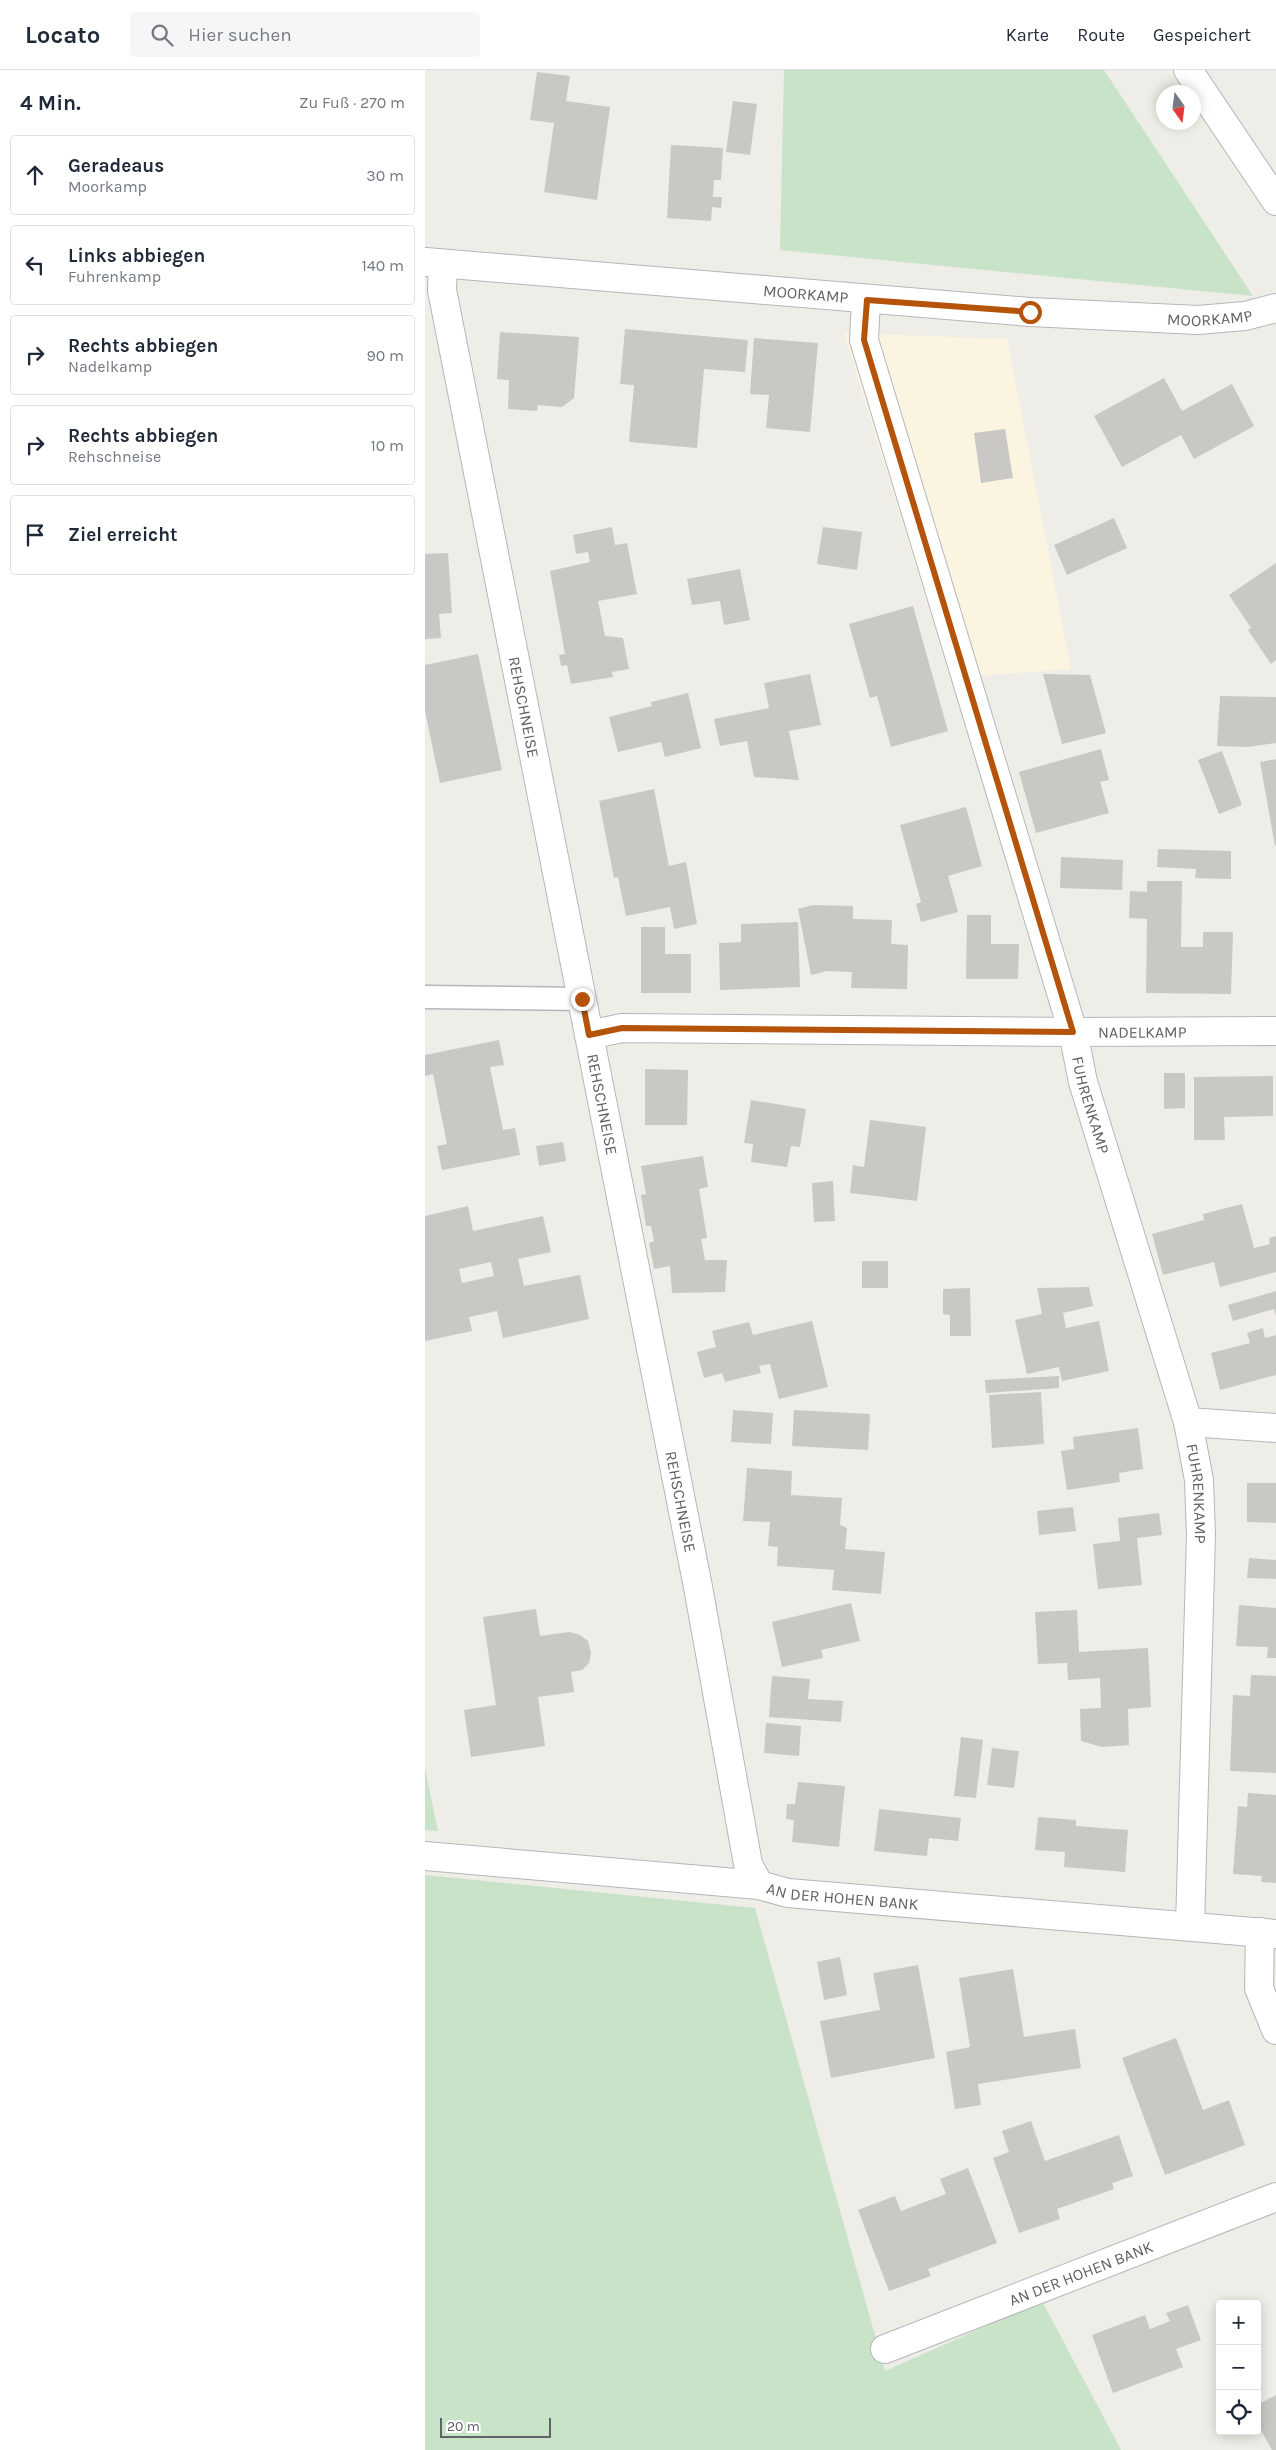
<!DOCTYPE html>
<html lang="de">
<head>
<meta charset="utf-8">
<style>
  body { margin:0; font-family:Karla,sans-serif; background:#f6f6f7; color:#1f2937 }
  .controls { position:absolute; right:15px; bottom:15px; display:grid; overflow:hidden; border-radius:5px; box-shadow:0 2px 12px #0003 }
  .controls button { width:45px; height:45px; display:grid; place-items:center; padding:0; border:0; border-bottom:1px solid #e0e1e3; background:#fff; color:#1f2937; font:25px sans-serif }
  .compass { position:absolute; left:731px; top:15px; width:45px; height:45px; border-radius:50%; background:#fff; box-shadow:0 2px 12px #0003; rotate:166deg }
  .scale { position:absolute; left:15px; bottom:12px; width:111px; box-sizing:border-box; padding-left:5px; border:2px solid #5f6266; border-top:0; font-size:14px; line-height:18px; white-space:nowrap; color:#5f6266; -webkit-text-stroke:4px #fff; paint-order:stroke }
  .stop { position:absolute; width:15px; height:15px; margin:-11px; border:4px solid #b45309; border-radius:50%; background:#fff }
  .stop.end { background:#b45309; border-color:#fff; box-shadow:0 1px 5px #0008 }
  .list { margin:0; padding:0; list-style:none }
  h2 { display:flex; justify-content:space-between; align-items:center; height:65px; margin:0; padding:0 20px; font-size:21px }
  h2 small { font-size:16px; font-weight:400; color:#747a83 }
  .list li { display:grid; grid-template-columns:32px 1fr auto; gap:15px; align-items:center; box-sizing:border-box; height:80px; margin:0 10px 10px; padding:0 10px; border:1px solid #e0e1e3; border-radius:5px }
  .list b { display:block; font-size:19px; white-space:nowrap }
  .list p { margin:0; font-size:16px; white-space:nowrap; color:#747a83 }
  .list em { font-size:16px; font-style:normal; color:#747a83 }
  .icon { flex:none; width:28px; height:28px; fill:none; stroke:currentColor; stroke-width:2; stroke-linecap:round; stroke-linejoin:round }
  .map { position:relative; flex:none; width:851px; height:2380px; overflow:hidden }
  header { display:flex; align-items:center; gap:30px; box-sizing:border-box; height:70px; padding:0 25px; background:#fff; border-bottom:1px solid #e0e1e3 }
  header strong { font-size:24px }
  nav { display:flex; gap:28px; margin-inline-start:auto; font-size:18px }
  .search { width:350px; height:45px; background:#f6f6f7; display:flex; align-items:center; gap:12px; box-sizing:border-box; padding:0 18px; border-radius:5px; color:#747a83; font-size:19px }
  main { display:flex }
  aside { flex:1; background:#fff }
  .map>svg:first-child { display:block }
</style>
</head>
<body>
<header>
<strong>Locato</strong>
<div class="search"><svg class="icon" aria-label="search" viewBox="0 0 24 24"><circle cx="10" cy="10" r="6"/><path d="M15 15l6 6"/></svg>Hier suchen</div>
<nav><a>Karte</a><a>Route</a><a>Gespeichert</a></nav>
</header>
<main>
<aside>
<h2>4 Min.<small>Zu Fuß · 270 m</small></h2>
<ul class="list">
<li><svg class="icon" aria-label="ahead" viewBox="0 0 24 24"><path d="M12 20V5M6 11l6-6 6 6"/></svg><div><b>Geradeaus</b><p>Moorkamp</p></div><em>30 m</em></li>
<li><svg class="icon" aria-label="left" viewBox="0 0 24 24"><path d="M17 20v-9H6M10 6l-5 5 5 5"/></svg><div><b>Links abbiegen</b><p>Fuhrenkamp</p></div><em>140 m</em></li>
<li><svg class="icon" aria-label="right" viewBox="0 0 24 24"><path d="M7 20v-9h11M14 6l5 5-5 5"/></svg><div><b>Rechts abbiegen</b><p>Nadelkamp</p></div><em>90 m</em></li>
<li><svg class="icon" aria-label="right" viewBox="0 0 24 24"><path d="M7 20v-9h11M14 6l5 5-5 5"/></svg><div><b>Rechts abbiegen</b><p>Rehschneise</p></div><em>10 m</em></li>
<li><svg class="icon" aria-label="arrive" viewBox="0 0 24 24"><path d="M6 21V4h12l-3 4 3 4H6"/></svg><div><b>Ziel erreicht</b></div></li>
</ul>
</aside>
<div class="map">
<svg width="851" height="2380" viewBox="0 0 851 2380">
  <rect width="100%" height="100%" fill="#efede7"/>
  <path fill="#faf4e1" d="M419 263 582 269 646 599 525 608Z"/>
  <path fill="#c8e3c7" d="M359 0H679L828 226 355 180Z
    M0 1698 13 1761 0 1760Z
    M0 1805 330 1838 460 2301 617 2231 696 2380H0Z"/>
  <path fill="#cac8c4" fill-rule="evenodd" d="M112 2 145 6 141 31 185 37 172 130 119 122 129 53 105 50Z
    M308 31 332 34 325 85 301 82Z
    M246 75 298 78 296 110H289L288 127H297L296 138 287 137 286 151 242 148Z
    M200 259 323 270 320 302 279 299 272 378 204 372 209 315 195 314Z
    M75 262 154 267 149 328 137 337 113 335 112 341 83 339 84 310 72 309Z
    M329 268 393 273 385 362 341 358 344 325 325 324Z
    M739 308 757 341 807 314 829 356 769 389 756 365 697 397 669 346Z
    M580 359 588 408 556 413 549 363Z
    M689 448 702 478 642 505 629 475Z
    M187 457 190 475 202 473 212 524 173 531 180 566 198 568 204 599 187 602 188 607 146 614 142 595 136 596 134 585 140 584 125 501 165 492 163 482 151 484 148 465Z
    M398 457 437 462 432 500 392 494Z
    M23 483 27 543 14 544 16 568 0 569V484Z
    M851 493V590L846 594 823 560 826 558 804 525Z
    M315 499 325 550 299 555 295 531 267 535 262 509Z
    M488 536 523 661 466 677 452 626 445 628 424 554Z
    M53 584 77 700 15 713 0 641V595Z
    M385 604 396 655 364 661 374 710 329 707 322 671 295 676 289 649 344 638 339 613Z
    M618 604 665 605 681 663 637 674Z
    M263 623 276 678 240 687 236 672 193 682 184 647 227 636 226 632Z
    M795 626 851 627V673L822 677 792 676Z
    M676 679 684 710 675 712 684 743 611 763 594 702Z
    M797 681 817 735 794 744 773 690Z
    M851 689V776H850L835 692Z
    M229 719 244 796 261 792 272 854 249 859 245 837 201 846 193 807 189 808 174 731Z
    M541 737 557 796 523 806 533 842 496 852 491 834 496 832 475 755Z
    M733 779 806 781V809L770 808 771 799 732 797Z
    M636 787 698 790 697 820 635 818Z
    M722 811H757L756 877H778V862H808L806 924 721 923 722 849 704 848 705 821 722 822Z
    M388 835 428 836V849L467 850 466 874 483 875 482 919 426 918 427 902 402 901 386 905 373 839Z
    M542 845H566V874H594L593 909H541Z
    M373 852 375 917 295 920 294 873 316 872V854Z
    M216 857H240V884H266V923H216Z
    M74 970 79 995 65 997 78 1060 90 1058 95 1085 17 1100 12 1076 22 1074 8 1004 0 1006V985Z
    M220 999 263 1000 262 1055H220Z
    M739 1003H760V1038L739 1039Z
    M848 1006V1046L799 1047 800 1070H769V1007Z
    M326 1030 381 1039 375 1077 366 1076 362 1097 326 1092 328 1074 319 1073Z
    M445 1050 501 1057 492 1131 425 1123 428 1095 439 1097Z
    M138 1072 141 1091 114 1096 111 1076Z
    M278 1086 283 1117 274 1119 282 1168 276 1169 280 1190H302L300 1222 247 1223 245 1196 229 1199 224 1173 229 1171 226 1156H221L216 1125 221 1124 216 1096Z
    M408 1111 410 1151 389 1152 387 1113Z
    M817 1134 829 1178 845 1174 844 1168 851 1166V1202L795 1217 789 1192 738 1205 727 1164 779 1150 778 1144Z
    M43 1136 48 1161 118 1146 126 1182 93 1189 99 1216 155 1205 164 1249 78 1268 72 1241 44 1247 47 1261 0 1271V1146ZM66 1192 69 1206 37 1213 34 1199Z
    M437 1191H463V1218H437Z
    M664 1217 668 1236 638 1243 641 1258 674 1251 684 1301 637 1311 634 1297 602 1304 590 1250 617 1244 612 1218Z
    M545 1218 546 1266H525V1245L518 1244V1219Z
    M851 1221V1246L849 1239 808 1251 803 1235Z
    M387 1251 403 1317 354 1329 345 1294 334 1296 336 1303 300 1312 297 1303 279 1308 272 1282 291 1277 287 1261 324 1252 328 1265Z
    M838 1258 840 1268 851 1265V1305L795 1320 786 1283 825 1273 822 1263Z
    M634 1306V1318L561 1323 560 1310Z
    M616 1322 619 1374 567 1378 564 1325Z
    M308 1340 348 1343 346 1374 306 1372Z
    M369 1340 445 1344 443 1380 367 1376Z
    M713 1358 718 1399 694 1403 695 1412 642 1420 636 1381 649 1379 648 1367Z
    M322 1398 367 1401 366 1425 417 1428 415 1455 422 1458 420 1479 460 1482 456 1524 407 1520 409 1500 352 1496 353 1477 343 1476 345 1452 318 1451Z
    M822 1413H851V1453L822 1452Z
    M648 1437 651 1461 614 1465 612 1441Z
    M734 1443 737 1465 712 1468 717 1515 673 1519 668 1474 695 1471 693 1448Z
    M824 1488 851 1490V1509L822 1508Z
    M426 1533 435 1571 396 1580 398 1588 357 1597 347 1552Z
    M814 1535 851 1538V1588H842L843 1577 811 1576Z
    M111 1539 115 1566 144 1562 155 1565 163 1571 166 1583 164 1593 157 1600 146 1602 149 1622 113 1627 120 1676 46 1687 39 1640 71 1635 58 1547Z
    M652 1540 654 1582 723 1578 726 1637 703 1639 704 1675 677 1677 656 1671 655 1639 676 1638 675 1608 643 1610 642 1593 613 1594 610 1542Z
    M826 1605 851 1606V1703L805 1701 808 1625 825 1626Z
    M347 1606 385 1609 383 1629 418 1631 416 1652 344 1647Z
    M341 1653 376 1656 374 1686 339 1683Z
    M536 1667 558 1670 551 1728 529 1726Z
    M567 1678 594 1681 589 1718 562 1715Z
    M373 1712 420 1716 414 1777 367 1772 369 1750 361 1749 362 1734H370Z
    M823 1723 851 1725V1813L836 1812 837 1806 808 1804 813 1736 822 1737Z
    M454 1739 536 1748 533 1771 504 1768 502 1786 449 1781Z
    M613 1747 651 1750V1756L703 1760 700 1802 639 1797 640 1782 610 1780Z
    M415 1887 422 1925 399 1930 392 1892Z
    M493 1895 510 1988 406 2008 395 1951 455 1940 448 1903Z
    M588 1899 599 1967 650 1959 656 1998 553 2014 556 2035 530 2039 521 1982 545 1977 534 1908Z
    M751 1968 778 2040 804 2030 820 2075 740 2105 697 1988Z
    M606 2051 620 2091 694 2065 708 2106 687 2113 689 2119 632 2139 635 2149 594 2163 568 2088 584 2082 577 2061Z
    M543 2098 572 2173 503 2199 506 2206 464 2221 433 2140 470 2126 476 2141 521 2124 515 2109Z
    M763 2235 776 2270 751 2279 758 2297 688 2323 667 2265 720 2245 725 2259 745 2251 741 2243Z
    M851 2325V2380H847L832 2353V2335Z"/>
  <g fill="none" stroke-linecap="round" stroke-linejoin="round">
    <g stroke="#b4b7ba" stroke-width="25">
      <path id="service" d="M0 927 157 929"/>
    </g>
    <g stroke="#b4b7ba" stroke-width="30">
      <g id="minor">
        <path id="s1" d="M1 192 605 242 773 250 820 246 851 238"/>
        <path id="s2" d="M18 194 17 220 273 1517 323 1794 334 1815"/>
        <path id="s3" d="M441 230 439 270 648 962 658 1012 763 1352 774 1410 776 1465 765 1856"/>
        <path id="s4" d="M164 965 197 958 648 962 851 961"/>
        <path d="M763 1352 851 1358"/>
        <path id="s5" d="M0 1786 334 1815 363 1823 851 1864"/>
        <path d="M835 1862 834 1918 851 1960"/>
        <path id="s6" d="M460 2279 851 2127"/>
      </g>
    </g>
    <g stroke="#b4b6ba" stroke-width="30">
      <path id="secondary" d="M763 0 851 131"/>
    </g>
    <use href="#service" stroke="#fff" stroke-width="22"/>
    <use href="#minor" stroke="#fff" stroke-width="28"/>
    <use href="#secondary" stroke="#fff" stroke-width="28"/>
  </g>
  <g fill="none" stroke-linecap="round" stroke-linejoin="round">
    <path stroke="#b45309" stroke-width="6" d="M157 929 164 965 197 958 648 962 439 270 442 230 605 242"/>
  </g>
  <g text-anchor="middle" dominant-baseline="central" stroke-width="4.5" stroke-linejoin="round" paint-order="stroke">
    <g font-size="16" fill="#5f6266" stroke="#fff">
      <text stroke="none"><textPath href="#s1" startOffset="381">MOORKAMP</textPath></text>
      <text stroke="none"><textPath href="#s1" startOffset="786">MOORKAMP</textPath></text>
      <text stroke="none"><textPath href="#s2" startOffset="451">REHSCHNEISE</textPath></text>
      <text stroke="none"><textPath href="#s4" startOffset="554">NADELKAMP</textPath></text>
      <text stroke="none"><textPath href="#s3" startOffset="838">FUHRENKAMP</textPath></text>
      <text stroke="none"><textPath href="#s2" startOffset="856">REHSCHNEISE</textPath></text>
      <text stroke="none"><textPath href="#s3" startOffset="1242">FUHRENKAMP</textPath></text>
      <text stroke="none"><textPath href="#s2" startOffset="1261">REHSCHNEISE</textPath></text>
      <text stroke="none"><textPath href="#s5" startOffset="420">AN DER HOHEN BANK</textPath></text>
      <text stroke="none"><textPath href="#s6" startOffset="210">AN DER HOHEN BANK</textPath></text>
    </g>
  </g>
</svg>
<div class="controls">
<button>+</button>
<button>−</button>
<button><svg class="icon" aria-label="locate" viewBox="0 0 24 24"><circle cx="12" cy="12" r="6"/><path d="M12 2v4M12 18v4M2 12h4M18 12h4"/></svg></button>
</div>
<svg class="compass" viewBox="-18 -18 36 36"><path d="M0-13l5 13h-10z" fill="#e53935"/><path d="M0 13l5-13h-10z" fill="#747a83"/></svg>
<div class="scale">20 m</div>
<div class="stop" style="left:605px;top:242px"></div>
<div class="stop end" style="left:157px;top:929px"></div>
</div>
</main>
</body>
</html>
